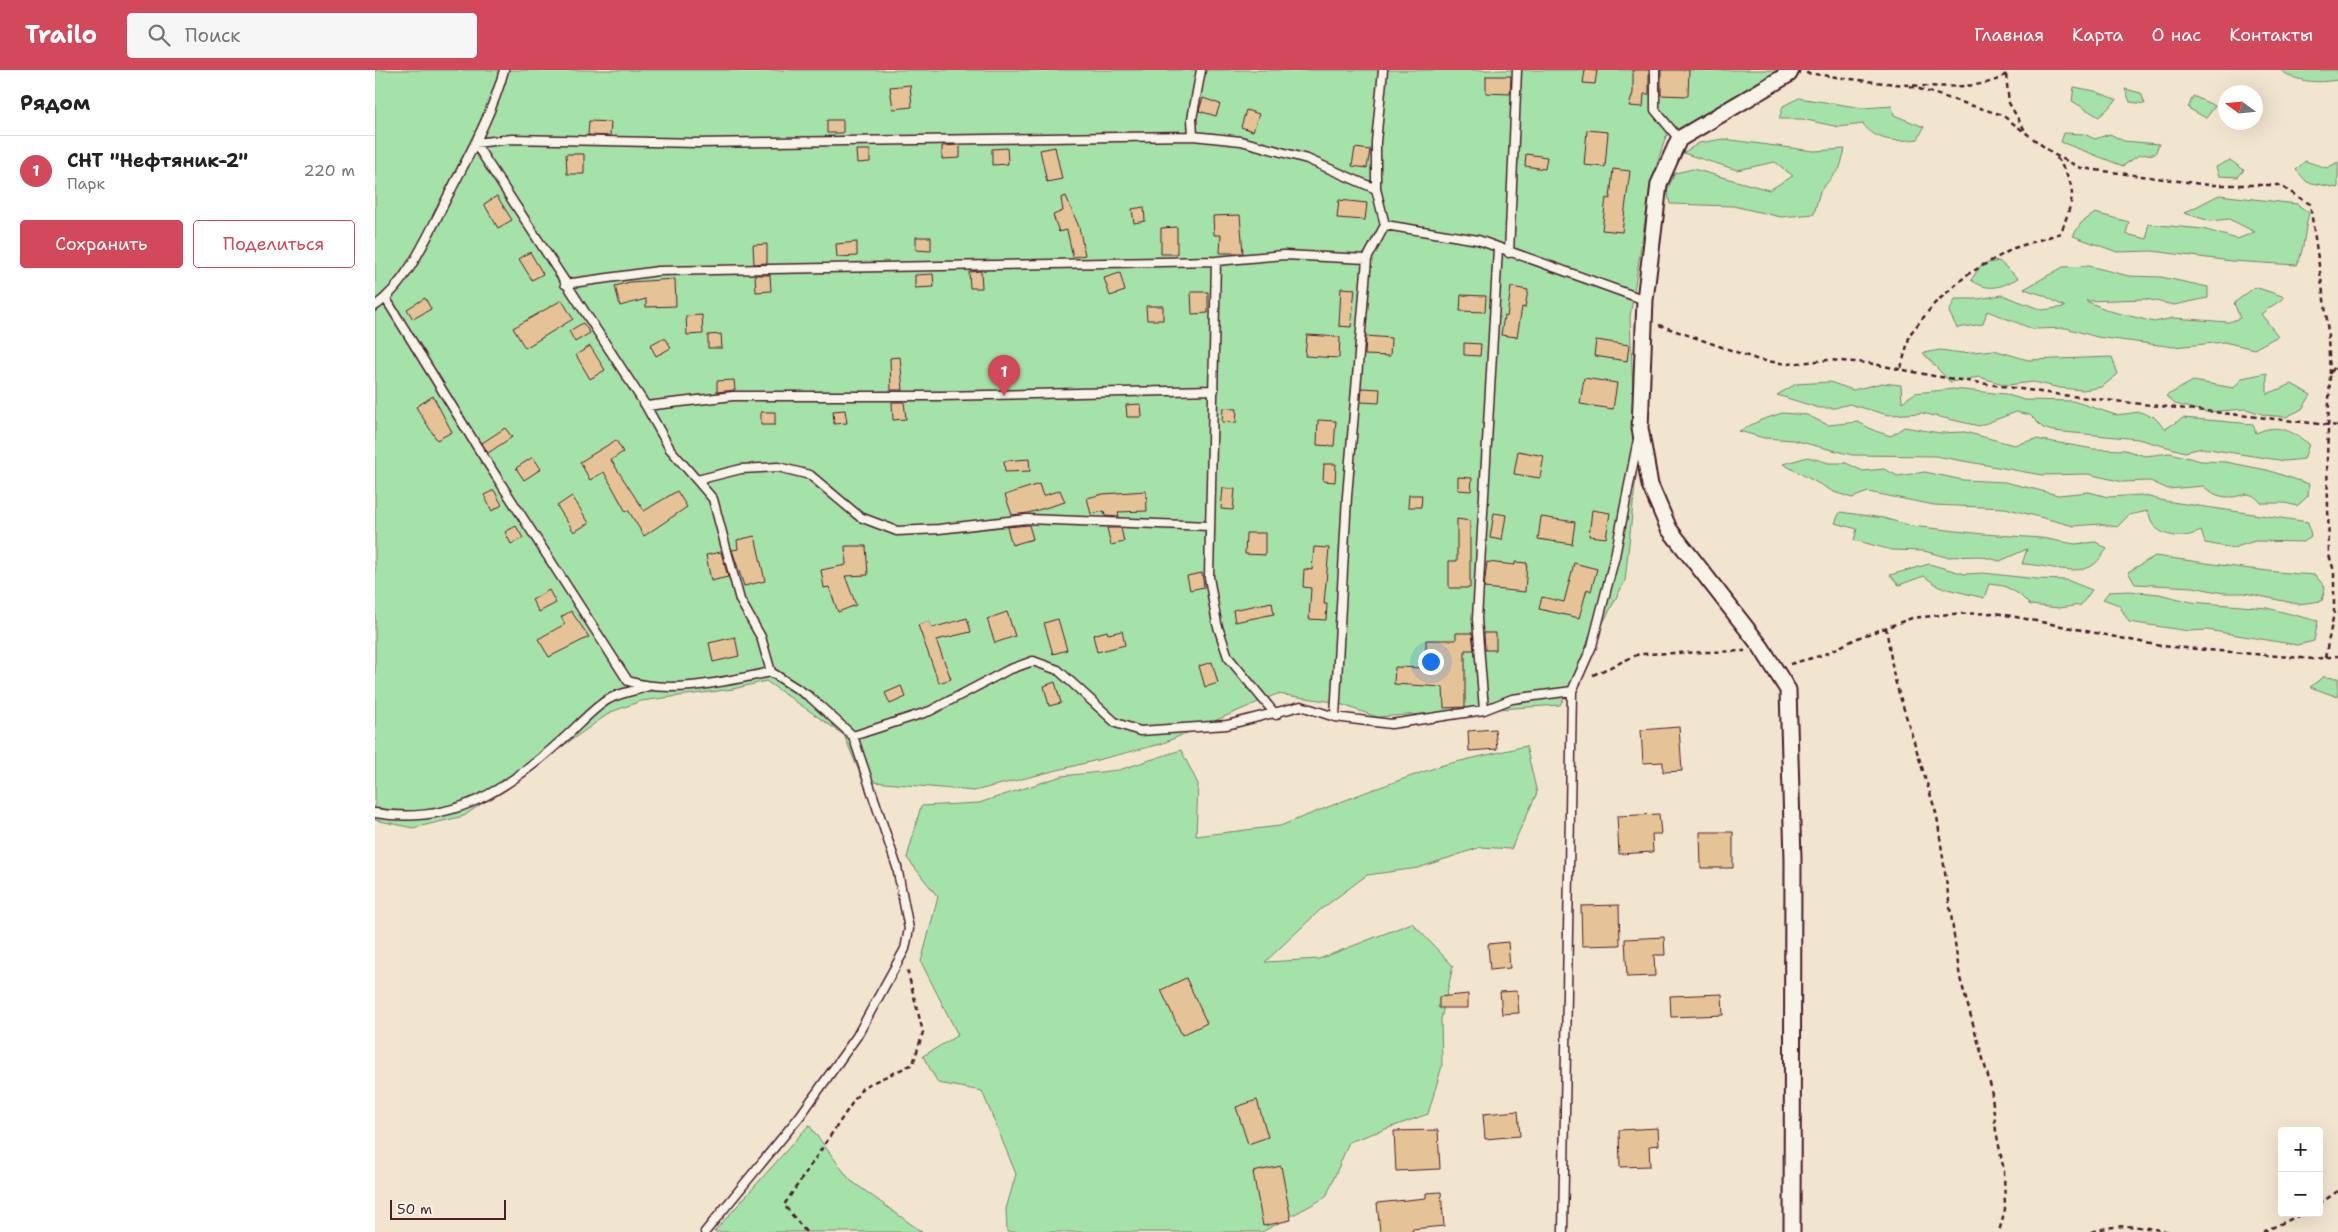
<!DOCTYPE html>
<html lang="ru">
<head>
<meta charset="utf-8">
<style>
  body { margin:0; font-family:"Shantell Sans",sans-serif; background:#f6f6f6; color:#222 }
  .controls { position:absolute; right:15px; bottom:15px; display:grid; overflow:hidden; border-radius:5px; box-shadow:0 5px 20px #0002 }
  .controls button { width:45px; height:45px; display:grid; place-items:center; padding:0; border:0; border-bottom:1px solid #e0e0e0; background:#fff; color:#222; font:25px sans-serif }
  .compass { position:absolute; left:1843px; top:15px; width:45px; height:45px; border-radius:50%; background:#fff; box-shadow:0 5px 20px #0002; rotate:285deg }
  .scale { position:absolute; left:15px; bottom:12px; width:116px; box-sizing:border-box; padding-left:5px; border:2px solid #4a1f2b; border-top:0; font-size:14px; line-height:18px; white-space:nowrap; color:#4a1f2b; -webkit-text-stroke:4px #f7f3e8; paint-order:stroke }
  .you { position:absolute; left:1055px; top:591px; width:18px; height:18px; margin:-12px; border:4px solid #fff; border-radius:50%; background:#1a73e8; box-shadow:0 0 0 8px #1a73e833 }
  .badge { display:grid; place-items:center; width:32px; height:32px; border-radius:50%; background:#d1495b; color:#fff; font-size:16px; font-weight:700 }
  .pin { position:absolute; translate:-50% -41px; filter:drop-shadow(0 1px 2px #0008) }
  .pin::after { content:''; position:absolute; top:26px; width:18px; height:15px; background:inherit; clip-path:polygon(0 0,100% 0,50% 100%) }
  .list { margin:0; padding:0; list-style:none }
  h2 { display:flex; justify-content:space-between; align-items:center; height:65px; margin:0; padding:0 20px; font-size:21px }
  h2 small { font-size:16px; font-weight:400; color:#767676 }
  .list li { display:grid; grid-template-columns:32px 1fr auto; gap:15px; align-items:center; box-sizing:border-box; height:70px; padding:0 20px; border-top:1px solid #e0e0e0 }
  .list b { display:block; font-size:19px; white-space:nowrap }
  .list p { margin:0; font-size:16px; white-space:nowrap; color:#767676 }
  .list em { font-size:16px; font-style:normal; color:#767676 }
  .actions { display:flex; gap:10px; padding:15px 20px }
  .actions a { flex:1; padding:11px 0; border:1px solid #d1495b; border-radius:5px; text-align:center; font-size:18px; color:#d1495b }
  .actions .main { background:#d1495b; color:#fff }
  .icon { flex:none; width:28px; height:28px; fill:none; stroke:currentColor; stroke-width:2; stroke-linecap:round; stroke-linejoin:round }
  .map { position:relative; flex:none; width:1963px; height:1162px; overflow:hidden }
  header { display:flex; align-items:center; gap:30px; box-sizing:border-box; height:70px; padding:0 25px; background:#d1495b; color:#fff }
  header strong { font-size:24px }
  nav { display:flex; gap:28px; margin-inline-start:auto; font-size:18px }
  .search { width:350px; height:45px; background:#f6f6f6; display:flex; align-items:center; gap:12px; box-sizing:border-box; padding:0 18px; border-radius:5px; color:#767676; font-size:19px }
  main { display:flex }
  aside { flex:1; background:#fff }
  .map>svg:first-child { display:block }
</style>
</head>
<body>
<header>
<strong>Trailo</strong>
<div class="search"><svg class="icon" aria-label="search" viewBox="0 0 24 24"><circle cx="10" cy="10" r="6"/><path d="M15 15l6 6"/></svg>Поиск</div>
<nav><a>Главная</a><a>Карта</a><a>О нас</a><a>Контакты</a></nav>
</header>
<main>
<aside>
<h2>Рядом<small></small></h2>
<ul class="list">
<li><span class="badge">1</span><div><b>СНТ &quot;Нефтяник-2&quot;</b><p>Парк</p></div><em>220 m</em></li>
</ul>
<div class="actions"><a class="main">Сохранить</a><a>Поделиться</a></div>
</aside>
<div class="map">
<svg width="1963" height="1162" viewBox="0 0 1963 1162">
  <rect width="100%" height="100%" fill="#f2e5d0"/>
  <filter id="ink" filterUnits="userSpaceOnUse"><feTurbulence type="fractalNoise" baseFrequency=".02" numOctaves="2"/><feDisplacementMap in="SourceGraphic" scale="10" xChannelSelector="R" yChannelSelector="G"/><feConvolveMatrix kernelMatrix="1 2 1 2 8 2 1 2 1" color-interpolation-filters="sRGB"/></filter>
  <g filter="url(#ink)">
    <path fill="#a5e2a9" stroke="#78806a" d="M0 0H1402L1395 8 1291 66 1276 113 1255 247 1261 406 1250 511 1185 635 1002 647 959 632 902 624 786 674 599 721 488 711 469 665 391 611 358 619 266 631 236 642 89 746 38 758 0 750Z
      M1905 0H1963V10C1942 13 1923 13 1905 0Z
      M1699 17 1720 21 1742 30 1724 47 1697 31Z
      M1750 19 1766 23 1770 34 1755 32Z
      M1818 26 1840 36 1831 48 1813 38Z
      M1424 28 1488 38 1517 36 1519 45 1549 57 1543 69C1521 72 1502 72 1488 54L1464 57 1427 49H1404L1408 36Z
      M1689 63 1709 64 1720 69 1735 64 1749 71 1784 74 1780 84 1764 85 1748 96 1686 72Z
      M1348 69 1439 81 1470 79 1465 98 1445 121 1439 144 1406 147 1358 136 1295 134 1292 120 1300 103 1318 99 1394 120 1418 106 1400 92 1362 100 1308 83 1324 73Z
      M1855 90 1869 100 1863 107 1844 106 1841 97Z
      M1930 91 1952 98 1963 92V118L1932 112 1921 100Z
      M1844 125 1922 134 1934 143C1929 161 1930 178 1922 195L1856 191 1777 181 1742 182 1698 166 1706 153 1720 143 1754 152 1751 164 1772 169 1773 154 1828 159 1862 169 1880 162 1854 149 1835 151 1809 143Z
      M1624 191 1643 208C1625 218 1614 222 1596 210L1607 194Z
      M1714 196 1754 206 1786 207 1833 217V228L1799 235 1771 229 1711 231 1735 241 1779 252 1798 248 1854 252 1865 248 1859 233 1880 217 1910 227 1886 244 1903 266 1879 279 1849 272 1799 277 1722 267 1691 258 1658 259 1612 241 1608 254 1582 258 1574 242 1580 229H1603L1627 225 1667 240 1690 237 1668 225 1649 219 1688 197Z
      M1565 280 1587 283 1619 280 1653 290 1737 287 1743 304 1727 317 1708 320 1685 318 1659 312 1632 315 1604 307 1575 312 1548 283Z
      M1892 303V324L1917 314 1936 325 1927 339 1911 347 1890 345 1871 339 1831 342 1800 334 1791 326 1818 311 1859 318 1867 308Z
      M1455 312 1478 320 1507 313 1526 315 1527 332 1540 323 1578 319 1630 324 1649 330 1698 331 1741 345 1765 342 1779 347 1790 359 1808 348 1878 354 1881 363C1903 353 1915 360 1934 374L1929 389 1910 391 1827 378 1810 382 1763 369 1678 361 1668 358 1655 345 1641 342 1604 356 1547 343 1513 345 1474 334 1460 338H1444L1402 325 1421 314Z
      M1407 343 1432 345 1453 355 1483 352 1500 361 1516 366 1529 357 1565 363 1590 362 1639 375 1661 369 1719 379 1750 380 1770 386 1795 383 1826 391 1851 392 1892 400 1934 414 1933 426 1922 436 1910 433H1886C1873 417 1868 428 1853 427 1843 427 1835 422 1828 416L1793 419 1775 411 1748 412 1713 404 1667 405 1560 386 1477 385 1418 370 1389 368 1364 361 1386 350Z
      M1433 387 1454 393H1471L1488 401 1509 399 1523 406 1550 402 1588 410 1630 412 1683 425 1714 422 1733 427 1766 425 1790 431 1933 452 1936 466 1929 472 1880 471 1858 478 1830 473 1826 461C1812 468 1791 469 1779 456 1776 453 1775 446 1773 441L1754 445 1742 457 1724 454 1699 456 1630 438 1559 435 1493 422 1477 428 1459 422 1408 394Z
      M1465 442 1508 448 1537 456 1608 464 1666 468 1700 474 1721 472 1732 479C1727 485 1722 494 1715 497 1696 505 1668 494 1647 494L1652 479 1625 491 1604 486 1571 487 1549 481 1517 480 1479 470 1482 459 1460 453Z
      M1780 486C1834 493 1887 502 1940 505L1950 517 1947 531 1923 534 1870 523H1848L1818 517 1760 514 1753 502Z
      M1554 494 1590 504 1608 503 1662 509 1692 510 1717 520 1706 535 1684 538 1655 535 1644 524 1629 516 1614 514 1609 528 1564 517 1549 506 1524 515 1515 505Z
      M1754 521 1784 524 1816 532 1892 538 1943 551 1939 571 1922 575 1832 560 1814 561 1754 552 1744 535 1728 529 1734 522Z
      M1948 607 1963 608V627L1935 617Z
      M1151 676 1162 723 1136 779 1106 777 1043 798 992 805 945 840 890 892 944 889 1037 853 1078 896 1066 949 1067 996 1053 1044 974 1072 951 1127 887 1162H632L631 1139 641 1104 607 1021 563 1013 548 986 583 965 546 892 563 827 532 788 546 736 604 733 687 706 744 700 806 680 823 714 821 766 905 756 991 722 1068 695Z
      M434 1055 475 1110 547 1162H339Z"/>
    <path fill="#e6c397" stroke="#4a1f2b" d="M1210 0 1222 1 1220 14 1208 13Z
      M1258 0H1274V24H1269L1268 37 1254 36 1258 23Z
      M1286 0H1314L1313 26 1286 25Z
      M1111 6H1136L1135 24 1111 23Z
      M535 15 537 37 518 39 515 17Z
      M828 28 845 34 841 46 824 41Z
      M871 40 884 44 878 61 866 57Z
      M452 50H468V63H452Z
      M214 51 236 52 235 66 213 65Z
      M1212 60 1233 62 1230 97 1209 95Z
      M585 75V88L567 89V76Z
      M680 77 687 109 672 112 665 80Z
      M632 78 633 94 617 95V79Z
      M980 78 995 80 992 98 977 96Z
      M481 80H495V92L482 93Z
      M191 84H209V104H192Z
      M1151 84 1172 87 1170 99 1150 96Z
      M1238 99 1255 101 1247 162 1227 160 1231 128 1235 129Z
      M122 126 137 150 123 158 109 134Z
      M691 126 704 157 710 185 698 187 692 160 684 162 678 145 688 141 686 128Z
      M964 130 992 133 990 150 962 148Z
      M769 137 770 151 759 153 757 139Z
      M865 145 868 183H845L846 165H839L838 146Z
      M802 157V184H786V158Z
      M541 167H556V181L541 180Z
      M482 172V186L462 187 461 174Z
      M392 174V193L379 194 378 175Z
      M155 182 168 204 157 210 144 189Z
      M606 201 607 218H595L594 202Z
      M745 203 750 221 735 226 729 208Z
      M558 204 559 217 540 218V205Z
      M380 205H395L396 221 381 222Z
      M300 209 301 236 271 237V229L245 236 240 216 255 212Z
      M1136 217 1153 220 1150 238 1147 237 1142 267 1126 265 1129 246 1132 247Z
      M966 218 980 219 976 257 964 256Z
      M816 222H833V243L817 244Z
      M1086 225 1111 226 1110 242 1085 241Z
      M50 228 56 239 38 249 32 239Z
      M187 230 198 249 150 278 138 258Z
      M771 236H788V250H772Z
      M327 245 328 264 312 265 311 246Z
      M208 253 215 263 200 272 194 261Z
      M346 264 347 278H333V265Z
      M932 265 965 267 964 288 930 286Z
      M991 266 1016 268 1015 286 990 285Z
      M286 269H291L296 278 281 286 275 275Z
      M1221 270 1254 275 1252 291 1219 286Z
      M1089 273 1106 274 1105 286 1089 285Z
      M215 276 230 300 215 309 201 285Z
      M525 287 528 320H516L515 288Z
      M1209 308 1242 313 1238 339 1205 334Z
      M359 310 360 320 342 322V311Z
      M987 318 1005 319 1004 333 986 332Z
      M58 326 77 362 62 370 41 337Z
      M517 332H529L531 349 518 350Z
      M766 334 767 347H752L751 335Z
      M848 338 862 339 861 353 847 352Z
      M470 340 472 353 459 354 458 341Z
      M386 342H400V355H386Z
      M943 350 961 351 959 376 942 375Z
      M130 358 137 367 113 383 107 373Z
      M241 370 248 382 236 390 269 441 302 421 312 437 269 466 253 440 251 442 229 402 215 410 205 392Z
      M1143 381 1169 386 1165 408 1139 404Z
      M158 387 166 399 149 410 141 398Z
      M654 389 655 401 630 402 629 391Z
      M949 394H961L960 412 948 411Z
      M1083 407 1097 408 1096 421 1083 420Z
      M664 414 668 426 685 420 690 432 653 443 637 445 630 425Z
      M848 418 860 419 858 440 846 439Z
      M119 420 127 435 117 441 109 425Z
      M771 421 772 441 743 442 744 447 730 446 729 441 716 444 712 428 728 424Z
      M1034 425H1047L1046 437H1033Z
      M197 426 214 453 199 462 182 436Z
      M1217 440 1235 443 1231 468 1214 466Z
      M1119 443 1131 445 1127 470 1115 468Z
      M1166 447 1200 452 1197 474 1163 469Z
      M1082 449 1095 451V518H1074V491H1082Z
      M654 455 658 469 637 475 632 457Z
      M141 456 148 468 136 474 130 462Z
      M732 458H746L749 472 736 475Z
      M871 463H890V485L870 484Z
      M380 466 390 511 369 516 357 480 363 479 362 470Z
      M470 476H491L493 505 470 506 481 535 463 542 454 517 449 518 446 500 471 495Z
      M939 477 954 478 949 534H952L951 550 934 549 936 518 928 517 929 499 937 500Z
      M346 482 353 507 336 511 331 485Z
      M1112 492 1140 495V492L1152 493 1150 522 1109 518Z
      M1199 493 1222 499 1216 521 1212 519 1204 548 1164 539 1167 527 1189 532Z
      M827 503 829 517 815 520 812 506Z
      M174 520 181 533 164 542 157 530Z
      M897 532 899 544 860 552 858 540Z
      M196 541 214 567 174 587 163 569 190 554 186 547Z
      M632 542 640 566 620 573 612 549Z
      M592 548 596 562 561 570 576 609 564 613 543 555 554 551 557 558Z
      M683 549 692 580 678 584 669 553Z
      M732 561 733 564 747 561 750 575 722 582 718 565Z
      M1081 563H1097L1099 580H1090V637L1069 638 1068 617 1019 614 1020 597 1051 598V570H1081Z
      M1109 563H1121V580H1110Z
      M360 567 364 586 338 592 334 573Z
      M837 592 843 613 830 617 824 596Z
      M680 612 686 633 674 636 669 616Z
      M526 616 531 627 515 634 510 623Z
      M1304 657 1307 701 1288 702V692L1268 693 1266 660Z
      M1120 659 1122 679 1094 681 1093 661Z
      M1284 744 1286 764H1277L1278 782 1244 784 1242 746Z
      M1325 762H1358V798H1326Z
      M1244 835 1245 875 1207 876 1206 836Z
      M1289 867 1290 885H1279L1280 906 1252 907 1250 869Z
      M1133 872 1135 898 1115 900 1113 874Z
      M811 908 832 953 807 965 786 920Z
      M1142 921 1144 943 1127 944 1125 922Z
      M1093 924V938H1064V927Z
      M1347 924 1348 945 1296 947 1295 926Z
      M882 1030 893 1067 873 1074 861 1037Z
      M1143 1041 1145 1066 1110 1069 1108 1044Z
      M1283 1058 1284 1075 1274 1076 1275 1096 1245 1097 1244 1060Z
      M1063 1060 1065 1099 1021 1101 1019 1061Z
      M906 1096 916 1150 888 1156 878 1102Z
      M1066 1122 1069 1156 1037 1159 1038 1162H1005L1002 1133 1051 1128V1123Z"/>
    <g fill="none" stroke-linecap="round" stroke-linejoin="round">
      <g stroke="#4a1f2b" stroke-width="11">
        <path id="service" d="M826 0 817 49 818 66 866 71 932 89 1001 119
          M1280 0V40L1304 69
          M1010 155 1103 170 1270 230
          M1134 183 1142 0
          M841 191 834 507 842 554 853 587 901 645
          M190 214 283 201 841 191 909 185 992 189
          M11 229 101 375 253 611C295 625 353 611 396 602
          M0 236C34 213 56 158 75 122 95 83 118 42 129 0
          M271 336 358 326H565L839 320
          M322 410 366 399 403 397 435 405 485 447 522 461 564 459 652 449 835 456
          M1109 640 1102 549 1123 178
          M960 647 972 426 992 189 1010 155 1001 119V72L1008 0
          M478 666 555 641 633 600 658 591 683 600 741 653 765 661 852 655 926 636 960 647 1016 654 1109 640 1137 629 1197 621 1217 576 1240 486 1263 369
          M0 743C79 756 133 719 188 669 201 658 220 636 234 629 245 623 259 621 271 617
          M330 1162 425 1046 482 966 530 879 534 859 522 797 478 666 435 627 396 602 386 567 365 530 338 429 295 379 271 336 100 73 137 69 322 73 818 66
          M1188 1162 1197 621"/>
      </g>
      <g stroke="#4a1f2b" stroke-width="19">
        <path id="minor" d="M1416 0 1414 4 1304 69 1284 114 1270 230 1265 358 1275 415 1294 459 1386 577 1413 620 1418 789 1417 1162"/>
      </g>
      <path stroke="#4a1f2b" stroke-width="2.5" stroke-dasharray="5 4" stroke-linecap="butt" d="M1431 3C1466 7 1615 33 1634 0
        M1631 5 1634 33 1652 64
        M1535 16 1627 45 1680 85 1706 98 1834 115H1904L1935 134 1952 250 1955 304
        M1284 255 1384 290 1413 294 1453 290 1493 293 1559 306 1686 325 1963 356
        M1526 298 1535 264 1560 233 1593 204 1639 178 1686 163C1699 125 1704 121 1680 85
        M1511 557 1519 607 1562 746 1585 908 1616 1017 1621 1061 1629 1101 1630 1139 1624 1162
        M1950 588 1959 543V501L1954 485 1952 388 1955 304 1963 292
        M1415 594 1448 585 1485 567 1537 548 1576 544 1621 543 1786 576 1938 589 1963 586
        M1218 605 1264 584 1370 581
        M1944 1134 1963 1121
        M431 1162 409 1135 488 1017 538 994 548 962 532 899
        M1717 1162C1743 1153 1767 1156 1794 1162
        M1888 1162 1929 1143"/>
      <use href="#service" stroke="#f7f3e8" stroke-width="8"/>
      <use href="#minor" stroke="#f7f3e8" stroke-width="15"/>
    </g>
  </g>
</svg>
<div class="controls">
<button>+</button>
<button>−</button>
</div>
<svg class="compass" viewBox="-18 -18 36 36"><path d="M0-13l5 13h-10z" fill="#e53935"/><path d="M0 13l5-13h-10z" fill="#767676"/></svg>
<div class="scale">50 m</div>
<div class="you"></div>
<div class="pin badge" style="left:629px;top:326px">1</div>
</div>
</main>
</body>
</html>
